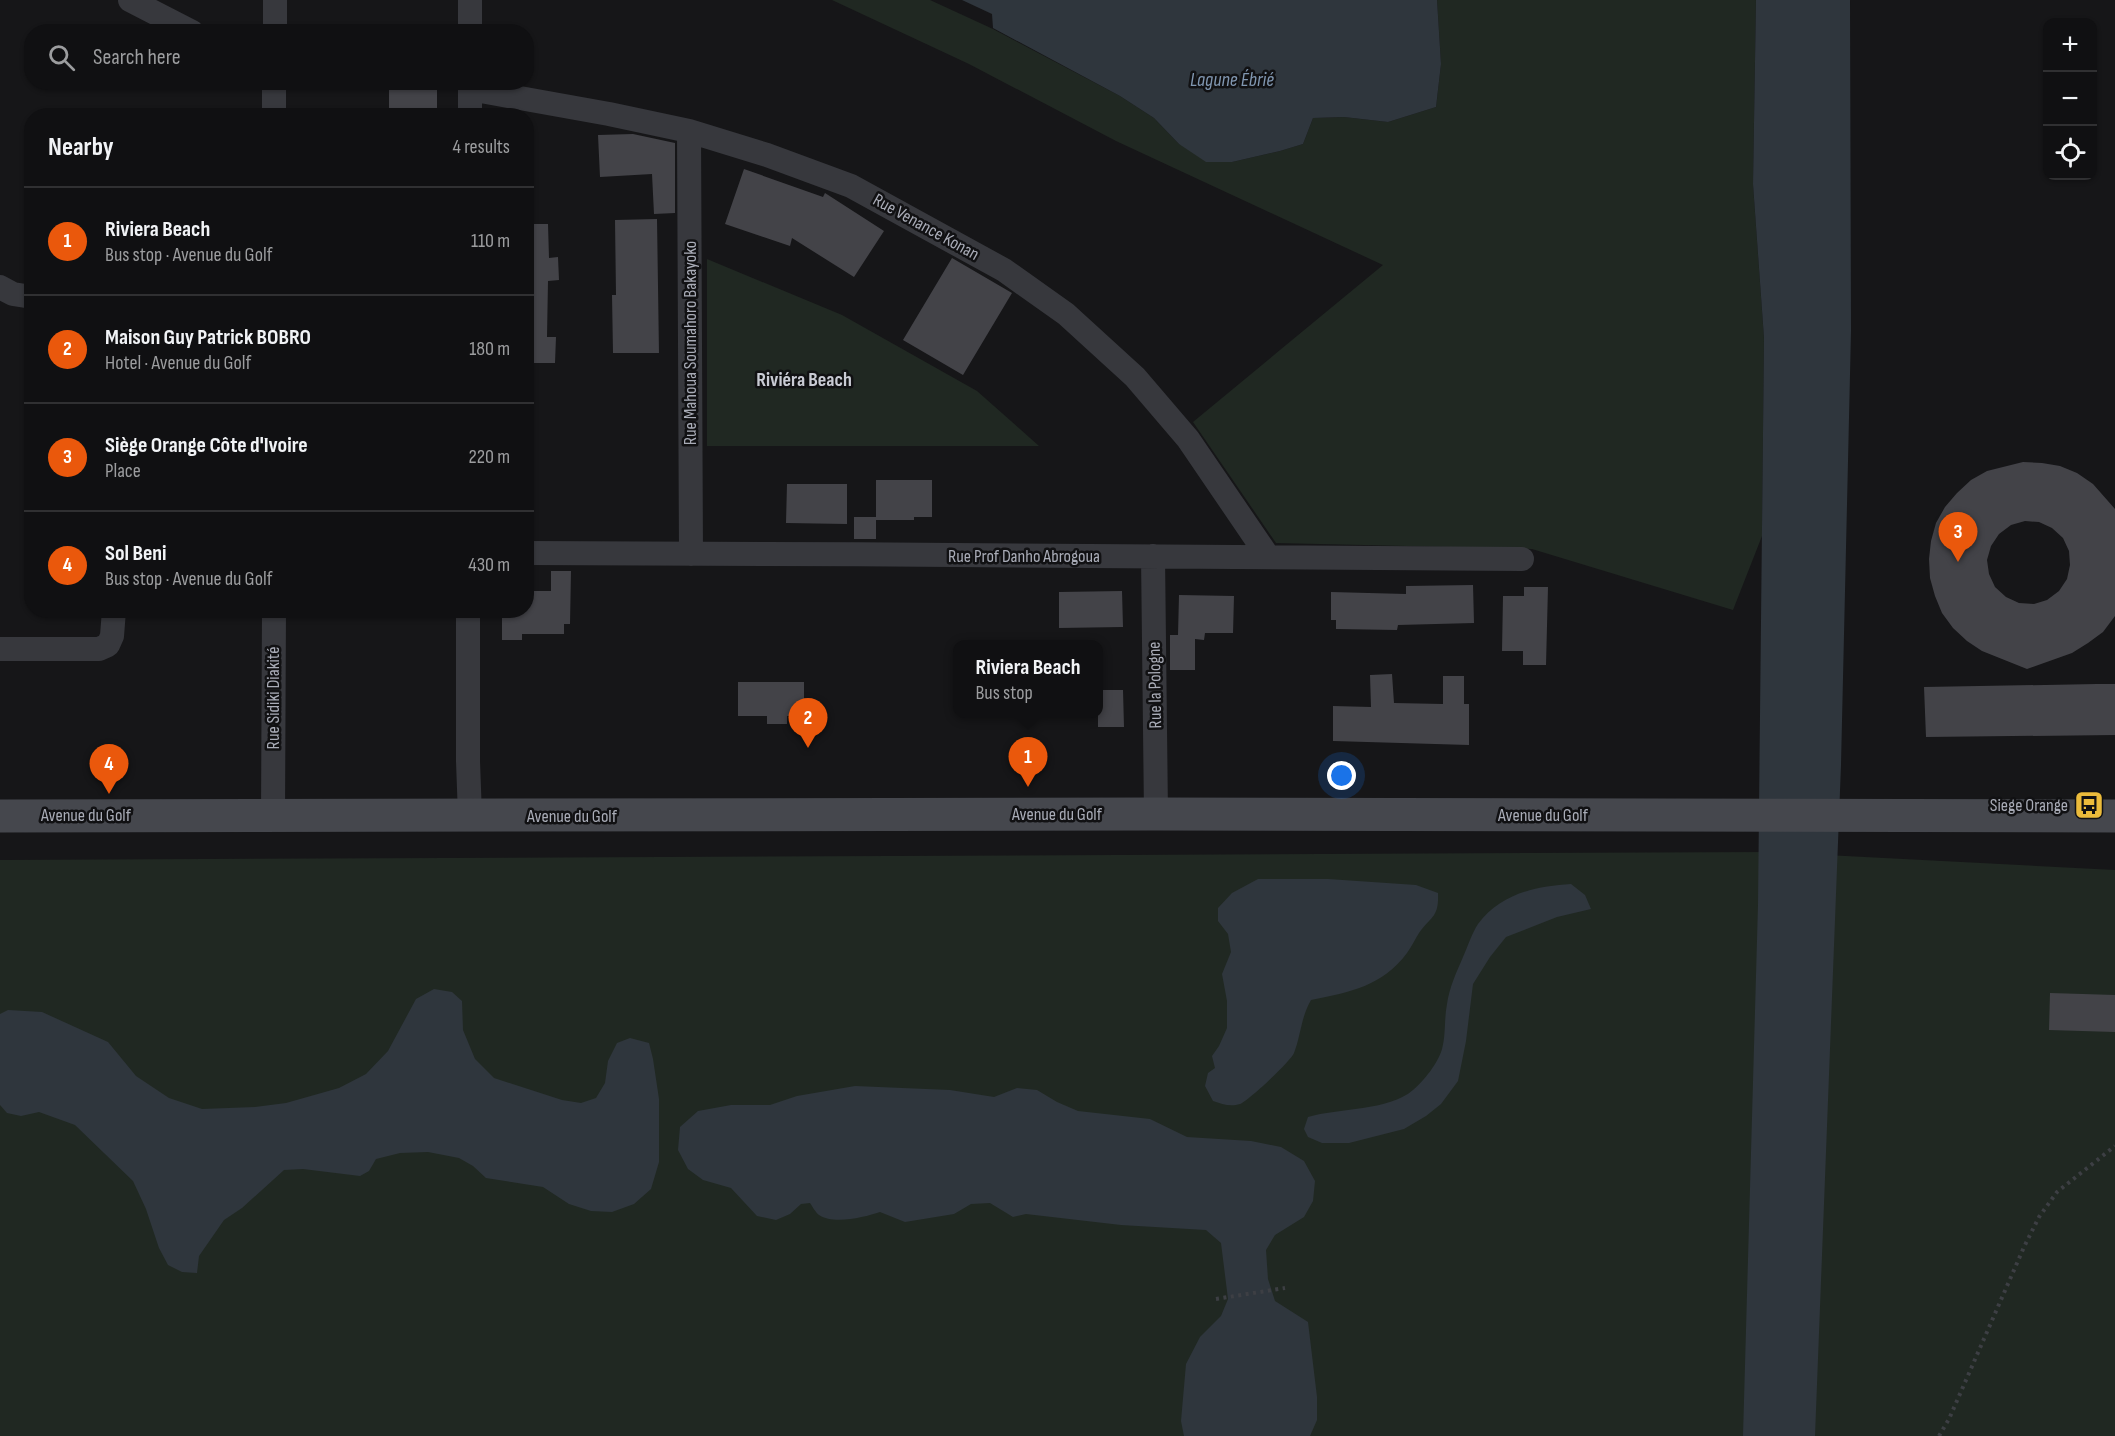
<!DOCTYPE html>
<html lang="en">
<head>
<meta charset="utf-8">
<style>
  body { margin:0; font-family:"Sofia Sans Condensed",sans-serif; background:#19191b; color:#f1f3f6 }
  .controls { position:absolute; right:18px; top:18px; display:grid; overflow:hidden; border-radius:12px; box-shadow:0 2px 4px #0004 }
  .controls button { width:54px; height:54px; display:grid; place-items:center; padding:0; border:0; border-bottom:2px solid #303032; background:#101012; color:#f1f3f6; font:30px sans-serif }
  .you { position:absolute; left:1342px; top:776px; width:21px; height:21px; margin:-15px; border:4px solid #fff; border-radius:50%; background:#1a73e8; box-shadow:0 0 0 9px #1a73e833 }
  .badge { display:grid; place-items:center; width:39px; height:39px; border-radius:50%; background:#ea580c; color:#fff; font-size:20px; font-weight:700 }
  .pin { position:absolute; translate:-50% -50px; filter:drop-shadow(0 2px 3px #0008) }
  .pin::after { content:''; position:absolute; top:32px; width:21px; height:18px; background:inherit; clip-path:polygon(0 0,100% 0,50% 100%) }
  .popup { position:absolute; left:953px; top:640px; width:150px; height:78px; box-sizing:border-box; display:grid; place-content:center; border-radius:12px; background:#101012; filter:drop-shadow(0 2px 4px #0005); font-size:20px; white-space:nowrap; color:#9c9d9f }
  .popup b { font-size:22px; color:#f1f3f6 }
  .popup::after { content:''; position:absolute; left:50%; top:100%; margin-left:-12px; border:12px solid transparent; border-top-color:#101012 }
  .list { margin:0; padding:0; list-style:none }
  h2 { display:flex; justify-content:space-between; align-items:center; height:78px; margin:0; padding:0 24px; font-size:26px }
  h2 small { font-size:20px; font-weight:400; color:#9c9d9f }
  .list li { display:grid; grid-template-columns:39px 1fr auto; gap:18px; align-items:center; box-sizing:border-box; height:108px; padding:0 24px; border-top:2px solid #303032 }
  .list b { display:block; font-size:22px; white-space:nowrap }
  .list p { margin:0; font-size:20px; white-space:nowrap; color:#9c9d9f }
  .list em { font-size:20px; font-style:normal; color:#9c9d9f }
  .icon { flex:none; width:33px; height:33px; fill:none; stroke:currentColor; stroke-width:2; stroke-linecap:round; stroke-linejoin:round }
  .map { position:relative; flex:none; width:2115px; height:1436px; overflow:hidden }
  .search { position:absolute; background:#101012; box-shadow:0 2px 4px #0004; left:24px; top:24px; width:510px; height:66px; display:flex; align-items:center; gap:15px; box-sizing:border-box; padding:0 21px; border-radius:24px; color:#9c9d9f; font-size:22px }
  .panel { position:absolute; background:#101012; box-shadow:0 2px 4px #0004; left:24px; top:108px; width:510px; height:510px; border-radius:24px }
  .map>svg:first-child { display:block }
</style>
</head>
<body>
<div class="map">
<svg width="2115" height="1436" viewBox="0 0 2115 1436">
  <rect width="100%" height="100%" fill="#161618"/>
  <path fill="#202822" d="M832 0H930L993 29 1120 96 1154 118 1179 144 1232 162 1280 151 1303 144 1313 118 1344 117 1388 122 1436 107 1441 64 1437 0H1756L1753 184 1764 338 1762 536 1733 610 1532 549 1276 543 1193 422 1383 265 1116 141 969 64Z
    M707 259 842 315 977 391 1039 446H707Z
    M1769 852 2115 870V1436H0V860Z"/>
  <path fill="#2f363d" d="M962 0H1437L1441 64 1436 107 1388 122 1344 117 1313 118 1303 144 1280 151 1232 162H1206L1179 144 1154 118 1120 96 993 28 992 14Z
    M1756 0H1850L1851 331 1841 765 1815 1436H1743L1758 905 1764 338 1753 184Z
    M1258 879H1328L1416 885 1438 893C1439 918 1431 916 1419 933 1415 939 1412 946 1407 953 1382 986 1351 992 1311 1000 1301 1017 1301 1035 1294 1053 1291 1061 1248 1101 1240 1104 1230 1107 1222 1104 1213 1101L1205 1086 1208 1073 1215 1068 1212 1056 1219 1046 1227 1028V1001L1222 974 1231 952 1228 934 1218 921V908L1232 893Z
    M1571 884 1585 895 1591 909 1557 917 1506 937 1490 957 1473 984 1466 1041 1458 1081 1441 1104 1426 1116 1404 1129 1349 1143H1322L1308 1137 1304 1129 1308 1117C1338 1108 1389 1111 1413 1090 1424 1081 1438 1063 1442 1049 1446 1035 1444 1019 1447 1004 1449 988 1457 971 1463 957 1468 946 1472 933 1478 924 1500 894 1536 886 1571 884Z
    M434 989 452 992 462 1001 463 1030 475 1059 494 1078 562 1100 581 1103 596 1098 605 1083 608 1061 617 1043 630 1038 649 1043 653 1059 659 1099V1162L651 1189 634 1204 612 1212 591 1211 569 1204 543 1187 486 1178 473 1166 459 1158 428 1152 400 1153 376 1159 369 1171 360 1176 303 1169 284 1170 242 1208 224 1220 199 1256 197 1273 182 1272 168 1265 159 1248 146 1209 133 1181 75 1125 39 1112 21 1116 7 1113 0 1105V1014L8 1010 42 1012 108 1042 136 1076 169 1098 202 1109 255 1107 286 1103 339 1088 366 1074 388 1051 416 999Z
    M855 1086 950 1090 994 1097 1017 1088 1037 1090 1057 1102 1078 1111 1150 1119 1187 1137 1251 1141 1281 1147 1304 1161 1315 1181 1313 1201 1304 1217 1275 1235 1266 1250 1268 1279 1275 1301 1308 1322 1317 1397V1420L1310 1436H1184L1181 1421 1186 1364 1200 1337 1221 1316 1228 1299 1221 1243 1206 1230 1121 1225 1026 1214 1013 1217 990 1203 971 1204 954 1214 905 1222 880 1212C865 1217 834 1225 819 1215 816 1213 812 1206 810 1203L801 1204 790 1214 776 1220 757 1216 731 1188 703 1180 688 1169 678 1150 680 1127 698 1111 731 1105H770L797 1096Z"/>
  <path fill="#434348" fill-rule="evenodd" d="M389 82H437V116H389Z
    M633 134 675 143V213L654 214 652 174 600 177 598 135Z
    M744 169 823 197 825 193 884 231 854 277 792 238 790 246 725 224Z
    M657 219 659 353H613L612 295H616L615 220Z
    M526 224H548L549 258 558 257 559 280 548 281 547 337H556L555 363H526Z
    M952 258 1012 293 963 375 903 340Z
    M2023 462 2042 463 2060 466 2077 473 2093 484 2115 509V616L2103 632 2088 643 2072 653 2027 669 1982 651 1967 641 1953 628 1942 613 1935 596 1930 578 1929 559 1931 541 1936 523 1945 507 1957 493 1971 480 1987 471ZM2025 521 2039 522 2052 528 2063 538 2069 551 2070 565 2067 579 2059 591 2047 600 2034 604 2019 603 2006 597 1995 587 1989 574 1987 560 1991 546 1999 534 2011 525Z
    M876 480H932V517H914V520H876Z
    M787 484H847V524L786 523Z
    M854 517H876V539H854Z
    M551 571H571L570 624H564V634H522V640H502V610H526V591H551Z
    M1473 585 1474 623 1398 625 1397 630 1336 629V620H1331V592L1406 594V586Z
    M1524 587H1548L1546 665H1523V651H1502L1503 596H1524Z
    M1122 591 1123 627 1059 628V592Z
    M1179 595 1234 596 1233 633H1205L1204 640 1195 639V670H1170V635H1178Z
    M1392 674 1394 703 1443 704V676H1464V704H1469V745L1333 741V706L1371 707 1370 675Z
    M738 682H804V716H787V724H767V716H738Z
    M2097 684H2115V735L1926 737 1924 687Z
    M1098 690H1123L1124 727H1098Z
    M2050 993 2115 995V1032L2049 1030Z"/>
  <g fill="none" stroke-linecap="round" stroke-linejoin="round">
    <path stroke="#3d3f44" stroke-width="4" stroke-dasharray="3 4.5" stroke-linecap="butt" d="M1216 1299 1285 1288
      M1939 1436 1949 1419 2024 1247 2039 1217 2057 1192 2115 1146"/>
    <path stroke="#37383d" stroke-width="24" d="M130 0 192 32
      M275 32V0
      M470 32V0
      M470 89 609 114 689 131 767 155 851 186 1004 270 1066 314 1135 377 1188 439 1267 555
      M274 116V82
      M470 116V82
      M689 131 691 554
      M0 287 13 294 32 297
      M526 553C858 555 1190 554 1522 559
      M1153 556 1156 814
      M468 610V761L470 816
      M0 649H99L108 645 112 636 114 610
      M273 815 274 610"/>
    <path stroke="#45474d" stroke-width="33" d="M0 816 1156 814 2115 816"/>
  </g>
  <defs>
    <g id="bus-square" transform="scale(1.5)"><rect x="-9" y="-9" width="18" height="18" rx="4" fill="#ebbb3b" stroke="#111113"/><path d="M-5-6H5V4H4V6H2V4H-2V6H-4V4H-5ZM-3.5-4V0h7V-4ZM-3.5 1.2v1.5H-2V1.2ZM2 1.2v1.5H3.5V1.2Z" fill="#111"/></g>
  </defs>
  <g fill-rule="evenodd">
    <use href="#bus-square" x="2089" y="805"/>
  </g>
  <g text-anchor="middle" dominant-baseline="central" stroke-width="5" stroke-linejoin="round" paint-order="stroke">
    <g font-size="18" fill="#a9acb7" stroke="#111113">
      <text transform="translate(926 227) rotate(29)">Rue Venance Konan</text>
      <text transform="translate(690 343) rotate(-90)">Rue Mahoua Soumahoro Bakayoko</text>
      <text x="1024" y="556">Rue Prof Danho Abrogoua</text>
      <text transform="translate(1155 685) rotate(-91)">Rue la Pologne</text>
      <text transform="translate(273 698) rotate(-90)">Rue Sidiki Diakité</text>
      <text x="1057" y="814">Avenue du Golf</text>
      <text x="86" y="815">Avenue du Golf</text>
      <text x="1543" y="815">Avenue du Golf</text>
      <text x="572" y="816">Avenue du Golf</text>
    </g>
    <g font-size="18" fill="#a9acb7" stroke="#111113" text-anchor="end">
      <text x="2068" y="805">Siege Orange</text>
    </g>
    <g font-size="20" font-style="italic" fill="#8197b1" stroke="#111113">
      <text x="1232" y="80">Lagune Ébrié</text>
    </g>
    <g font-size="20" font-weight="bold" fill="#c9cbd4" stroke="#111113">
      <text x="804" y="380">Riviéra Beach</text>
    </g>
  </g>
</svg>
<div class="controls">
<button>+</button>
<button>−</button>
<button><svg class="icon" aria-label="locate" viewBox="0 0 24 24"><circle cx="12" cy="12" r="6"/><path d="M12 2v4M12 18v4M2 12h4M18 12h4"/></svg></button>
</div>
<div class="you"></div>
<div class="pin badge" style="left:1028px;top:787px">1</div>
<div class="popup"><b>Riviera Beach</b>Bus stop</div>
<div class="pin badge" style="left:808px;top:748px">2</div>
<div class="pin badge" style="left:1958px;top:562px">3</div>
<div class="pin badge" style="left:109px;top:794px">4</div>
<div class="search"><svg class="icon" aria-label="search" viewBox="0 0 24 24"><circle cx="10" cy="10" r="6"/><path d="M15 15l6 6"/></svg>Search here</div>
<section class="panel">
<h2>Nearby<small>4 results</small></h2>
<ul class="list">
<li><span class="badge">1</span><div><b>Riviera Beach</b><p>Bus stop · Avenue du Golf</p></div><em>110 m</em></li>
<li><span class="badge">2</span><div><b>Maison Guy Patrick BOBRO</b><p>Hotel · Avenue du Golf</p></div><em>180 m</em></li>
<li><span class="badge">3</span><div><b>Siège Orange Côte d'Ivoire</b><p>Place</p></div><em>220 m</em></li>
<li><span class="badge">4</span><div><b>Sol Beni</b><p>Bus stop · Avenue du Golf</p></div><em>430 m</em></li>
</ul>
</section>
</div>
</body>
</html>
